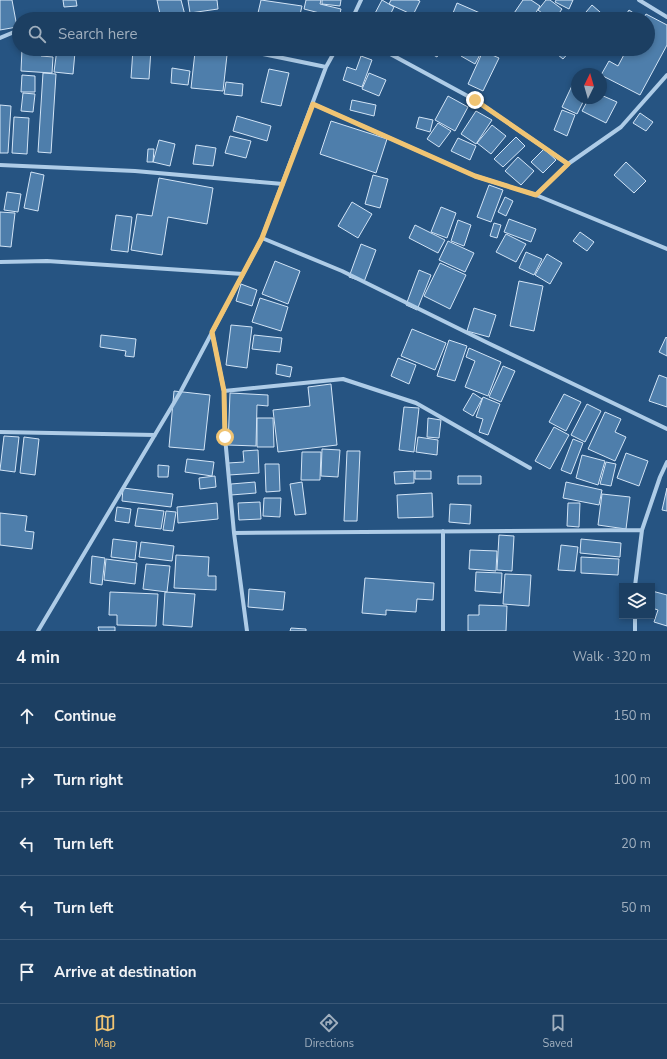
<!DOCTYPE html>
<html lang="en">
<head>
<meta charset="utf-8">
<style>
  body { margin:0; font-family:"Nunito Sans",sans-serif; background:#294a6b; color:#f1f3f6 }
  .controls { position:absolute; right:12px; bottom:12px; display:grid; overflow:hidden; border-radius:0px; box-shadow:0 2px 6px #0003 }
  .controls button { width:36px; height:36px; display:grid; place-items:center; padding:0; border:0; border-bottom:1px solid #3a5877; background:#1c3f62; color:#f1f3f6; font:20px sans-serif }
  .compass { position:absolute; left:571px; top:68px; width:36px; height:36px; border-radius:50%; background:#1c3f62; box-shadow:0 2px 6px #0003; rotate:5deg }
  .stop { position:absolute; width:12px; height:12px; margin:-9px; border:3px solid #f0c473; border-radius:50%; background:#fff }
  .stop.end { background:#f0c473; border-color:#fff; box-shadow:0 1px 4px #0008 }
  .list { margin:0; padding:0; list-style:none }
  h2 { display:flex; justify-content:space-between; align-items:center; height:52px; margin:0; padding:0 16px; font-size:17px }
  h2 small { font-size:13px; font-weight:400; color:#a0afbe }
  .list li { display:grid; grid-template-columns:26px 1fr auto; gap:12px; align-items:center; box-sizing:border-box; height:64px; padding:0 16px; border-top:1px solid #3a5877 }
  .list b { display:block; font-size:15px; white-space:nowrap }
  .list em { font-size:13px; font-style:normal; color:#a0afbe }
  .icon { flex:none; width:22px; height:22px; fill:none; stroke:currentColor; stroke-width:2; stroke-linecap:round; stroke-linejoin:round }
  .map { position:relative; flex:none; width:667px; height:631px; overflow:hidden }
  .search { position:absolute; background:#1c3f62; box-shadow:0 2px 6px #0003; left:12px; right:12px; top:12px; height:44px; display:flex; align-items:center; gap:10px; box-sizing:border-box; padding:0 14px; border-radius:22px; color:#a0afbe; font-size:15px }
  .sheet { height:372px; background:#1c3f62 }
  nav { display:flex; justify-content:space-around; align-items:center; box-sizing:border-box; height:56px; border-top:1px solid #3a5877; background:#1c3f62; font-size:11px; color:#a0afbe }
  nav a { display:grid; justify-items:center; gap:2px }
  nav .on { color:#f0c473 }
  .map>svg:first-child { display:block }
</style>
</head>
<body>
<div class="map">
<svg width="667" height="631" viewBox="0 0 667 631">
  <rect width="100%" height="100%" fill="#265482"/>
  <path fill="#4e7eab" stroke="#d2e4f6" d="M0 0H12L17 27 0 30Z
    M63 0H76L77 6 64 7Z
    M157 0H181L186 19H161Z
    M188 0H217L218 9 190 13Z
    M261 0 302 6 299 19 258 13Z
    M306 0H321L320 4 341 9 339 18 304 9Z
    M322 0H341L340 6 322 4Z
    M382 0 394 7 388 19H372Z
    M391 0H417L420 1 413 15 389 4Z
    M523 0H531L540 6 532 19H510Z
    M546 0H550L562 9 555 19H550L538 10Z
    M556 0H573L569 9 555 2Z
    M457 3 480 13 478 19H454L451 18Z
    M592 5 608 19H580Z
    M629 10 641 18 640 19H623Z
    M403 13 415 19H400Z
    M646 14 667 25V45L640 95 601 75 609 61 618 66 627 49H648V19H643Z
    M22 49H42L41 56 53 57 52 73 21 71Z
    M57 49 75 52 73 74 54 72Z
    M133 49H151L149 79 131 78Z
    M430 49H442L437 57 428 52Z
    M465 49H483L475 64 461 56Z
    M553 49H572L563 59 552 50Z
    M483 51 499 58 483 91 468 84Z
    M195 52 227 55 223 91 191 88Z
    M361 56 372 60 362 87 343 80 347 67 356 70Z
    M172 68 190 71 188 85 171 83Z
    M269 69 289 73 281 106 261 102Z
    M43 73 56 74 51 153 38 152Z
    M369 73 386 80 379 96 362 89Z
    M22 75 35 76V92H21Z
    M577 75V98H585L577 114 562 107Z
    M226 82 243 84 242 96 224 94Z
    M23 93 35 94 33 112 21 111Z
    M601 95 617 102 606 123 582 111 589 98H601Z
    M448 96 468 107 455 131 435 120Z
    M352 100 376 105 374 116 350 110Z
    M0 105 11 106 8 153H0Z
    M562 110 575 115 567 136 554 130Z
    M476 111 492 120 476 144 461 134Z
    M640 113 653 122 646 131 633 123Z
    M237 116 271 126 267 141 233 131Z
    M14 117 29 118 27 154 12 153Z
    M419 117 433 120 430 132 416 128Z
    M331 121 387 139 376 173 320 154Z
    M438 123 451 131 439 147 427 139Z
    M492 125 506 136 491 154 477 143Z
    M230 136 251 141 246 158 225 153Z
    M516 137 525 146 503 167 494 159Z
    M458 138 476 146 470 160 451 151Z
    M159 140 175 144 170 166 153 162Z
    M196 145 216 148 213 166 193 164Z
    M148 149H154L153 162H147Z
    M544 149 556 160 543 173 531 162Z
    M518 157 534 171 521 185 505 171Z
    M626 162 646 181 634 193 614 175Z
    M31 172 44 175 38 211 24 208Z
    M373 175 388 179 380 208 365 204Z
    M159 178 213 188 207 224 168 217 162 255 131 250 137 214 152 216Z
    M489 185 503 190 491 222 477 217Z
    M7 192 21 194 18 212 4 210Z
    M505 197 513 201 506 216 498 212Z
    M352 202 372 214 358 238 338 226Z
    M441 207 456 213 447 238 431 232Z
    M0 212 15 213 11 247 0 246Z
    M116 215 132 217 128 252 111 250Z
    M509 219 536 229 531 242 504 232Z
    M458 220 471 225 464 246 451 241Z
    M494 223 501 225 497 238 490 236Z
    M415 225 445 240 438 253 409 238Z
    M580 232 594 242 587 251 573 241Z
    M506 234 526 244 516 262 496 252Z
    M448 241 474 253 465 272 439 260Z
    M361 244 376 250 364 282 349 277Z
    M526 252 542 259 534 275 519 268Z
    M547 254 562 263 550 284 535 275Z
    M275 261 300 271 288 304 262 294Z
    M440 263 466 275 450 309 424 296Z
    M419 270 431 275 417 310 406 305Z
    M519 281 543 286 534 331 510 326Z
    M241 284 257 290 252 306 236 301Z
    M260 298 288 307 281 331 252 322Z
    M474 308 496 315 489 337 467 331Z
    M231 325 252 327 247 368 226 365Z
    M412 329 446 343 435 370 401 356Z
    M101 335 136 339 134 357 125 356 126 351 100 347Z
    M254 335 282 338 280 352 252 349Z
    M666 337 667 338V356L659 352Z
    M449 340 467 346 455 381 437 376Z
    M469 348 501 362 488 396 465 387 475 361 466 357Z
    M398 358 416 365 409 384 391 376Z
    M277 364 292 367 290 377 276 374Z
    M503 366 515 371 501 402 489 397Z
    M659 375 667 378V407L649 401Z
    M331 384 337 445 278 452 273 410 310 406 308 387Z
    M174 391 210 395 204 450 169 447Z
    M230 393 268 395V406L257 405 256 446 228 445Z
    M473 393 482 399 473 416 463 410Z
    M564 394 581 402 566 431 549 422Z
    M483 397 500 404 488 435 479 432 483 419 476 417Z
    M587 404 601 411 585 442 571 435Z
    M404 407 419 408 414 452 399 450Z
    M605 412 621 419 615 432 626 437 615 461 588 449Z
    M257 418H273L274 447H257Z
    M428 418 441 420 439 438 427 437Z
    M554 427 569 435 550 469 535 461Z
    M4 436 19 437 15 472 0 470Z
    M24 437 39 439 35 475 20 473Z
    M418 437 438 440 437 455 416 452Z
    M573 439 583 443 571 474 561 470Z
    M322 449 340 450 338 477 321 476Z
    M258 450 259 473 229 475 228 463 244 462 243 451Z
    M347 451H360L357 521H344Z
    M302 452H321L320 480H301Z
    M626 453 648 461 639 486 617 478Z
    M582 455 605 461 598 485 576 478Z
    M187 459 214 462 212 476 185 472Z
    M606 462 616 464 611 486 600 484Z
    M265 464H279L280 491 266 492Z
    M158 465 169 466 168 477H158Z
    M414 471V483L395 484 394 472Z
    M415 471H431V479H415Z
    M215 476 216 487 200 489 199 478Z
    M458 476H481V484H458Z
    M255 482 256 493 231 495V484Z
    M302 482 306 514 295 515 290 484Z
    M566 482 602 490 599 505 563 498Z
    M123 488 173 494 171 507 122 501Z
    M667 488V511L662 510Z
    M432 493 433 517 398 518 397 495Z
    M602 494 630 497 626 529 598 525Z
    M264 498H281L280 517 263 516Z
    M260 502 261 519 239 520 238 503Z
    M217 503 218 519 178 523 177 507Z
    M568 503H580L579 527 567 526Z
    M450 504 471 505 470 524 449 522Z
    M117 507 131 509 129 523 115 521Z
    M138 508 164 511 161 529 135 526Z
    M166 511 176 512 173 531 163 530Z
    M0 513 27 516 25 531 34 532 32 549 0 545Z
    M499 535 514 536 512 571 497 570Z
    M113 539 137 542 135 560 111 557Z
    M581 539 621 543 620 557 580 553Z
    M141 542 174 546 172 561 139 557Z
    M561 545 578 547 575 571 558 570Z
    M470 550 497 551 496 571 469 569Z
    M176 555 209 557 208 576H216V590L174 588Z
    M92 556 105 558 102 585 90 583Z
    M581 557 619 559 618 575 581 573Z
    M106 559 137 563 135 584 104 580Z
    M146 564 170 566 167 592 143 589Z
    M476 572 502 573 501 593 475 591Z
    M505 574 531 575 529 606 503 604Z
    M365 578 434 583 433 600 417 599 416 612 386 610V615L362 613Z
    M249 589 285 592 283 610 248 607Z
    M652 591 667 595V626L654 622 658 610 652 608Z
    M110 592 158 594 156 626 117 625V615H109Z
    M165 592 195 594 192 627 163 625Z
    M479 605 507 606 506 631H468V615H479Z
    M98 627H115V631H99Z
    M291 628 306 629V631H290Z"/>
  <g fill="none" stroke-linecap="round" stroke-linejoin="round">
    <path stroke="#aecce7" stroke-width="4" d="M639 0 667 17
      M352 19 361 0
      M0 38 19 30
      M239 49 326 67
      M381 49 475 100 568 164
      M313 104 475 176 536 195 568 164 621 127 667 75
      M0 165 135 171 283 184
      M536 195 667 249
      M262 238 342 271 488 343 667 429
      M0 262 47 261 243 274
      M212 332 224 391 225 437 234 533 247 631
      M224 391 343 379 416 403 530 468
      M0 432 155 435
      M443 531V631
      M234 533 642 530
      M635 586 642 530 660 477 667 462
      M635 616V631
      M38 631 181 391 262 238 326 67 336 49"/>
  </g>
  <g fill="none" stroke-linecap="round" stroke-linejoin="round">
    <path stroke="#f0c473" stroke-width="5" d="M225 437 224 391 212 332 262 238 313 104 475 176 536 195 568 164 475 100"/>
  </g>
</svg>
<div class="controls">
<button><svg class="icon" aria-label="layers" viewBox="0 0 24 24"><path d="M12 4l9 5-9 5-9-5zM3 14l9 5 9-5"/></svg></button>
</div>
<svg class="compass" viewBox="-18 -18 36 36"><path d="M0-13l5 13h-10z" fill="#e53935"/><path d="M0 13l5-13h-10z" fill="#a0afbe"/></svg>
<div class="stop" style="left:225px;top:437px"></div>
<div class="stop end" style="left:475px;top:100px"></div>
<div class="search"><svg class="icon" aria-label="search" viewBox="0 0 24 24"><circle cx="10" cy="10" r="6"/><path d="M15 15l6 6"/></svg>Search here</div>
</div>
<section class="sheet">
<h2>4 min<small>Walk · 320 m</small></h2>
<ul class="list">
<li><svg class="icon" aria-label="ahead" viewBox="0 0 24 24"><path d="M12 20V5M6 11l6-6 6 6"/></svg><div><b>Continue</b></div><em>150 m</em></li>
<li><svg class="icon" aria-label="right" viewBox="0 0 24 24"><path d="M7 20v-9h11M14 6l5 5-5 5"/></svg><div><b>Turn right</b></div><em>100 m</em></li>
<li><svg class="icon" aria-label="left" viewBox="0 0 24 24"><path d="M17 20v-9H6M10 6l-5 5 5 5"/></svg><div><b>Turn left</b></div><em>20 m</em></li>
<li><svg class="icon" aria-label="left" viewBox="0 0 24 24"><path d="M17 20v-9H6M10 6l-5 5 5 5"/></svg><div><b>Turn left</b></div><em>50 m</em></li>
<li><svg class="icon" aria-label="arrive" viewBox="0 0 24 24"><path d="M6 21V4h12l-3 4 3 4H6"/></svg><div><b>Arrive at destination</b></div></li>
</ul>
</section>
<nav>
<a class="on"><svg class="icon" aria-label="map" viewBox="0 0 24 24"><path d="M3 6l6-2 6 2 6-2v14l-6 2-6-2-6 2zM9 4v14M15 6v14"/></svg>Map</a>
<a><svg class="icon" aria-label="directions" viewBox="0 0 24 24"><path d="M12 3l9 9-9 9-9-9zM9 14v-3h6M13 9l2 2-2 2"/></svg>Directions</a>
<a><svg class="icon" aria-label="saved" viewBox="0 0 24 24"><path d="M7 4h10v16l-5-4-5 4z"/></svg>Saved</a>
</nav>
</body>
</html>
